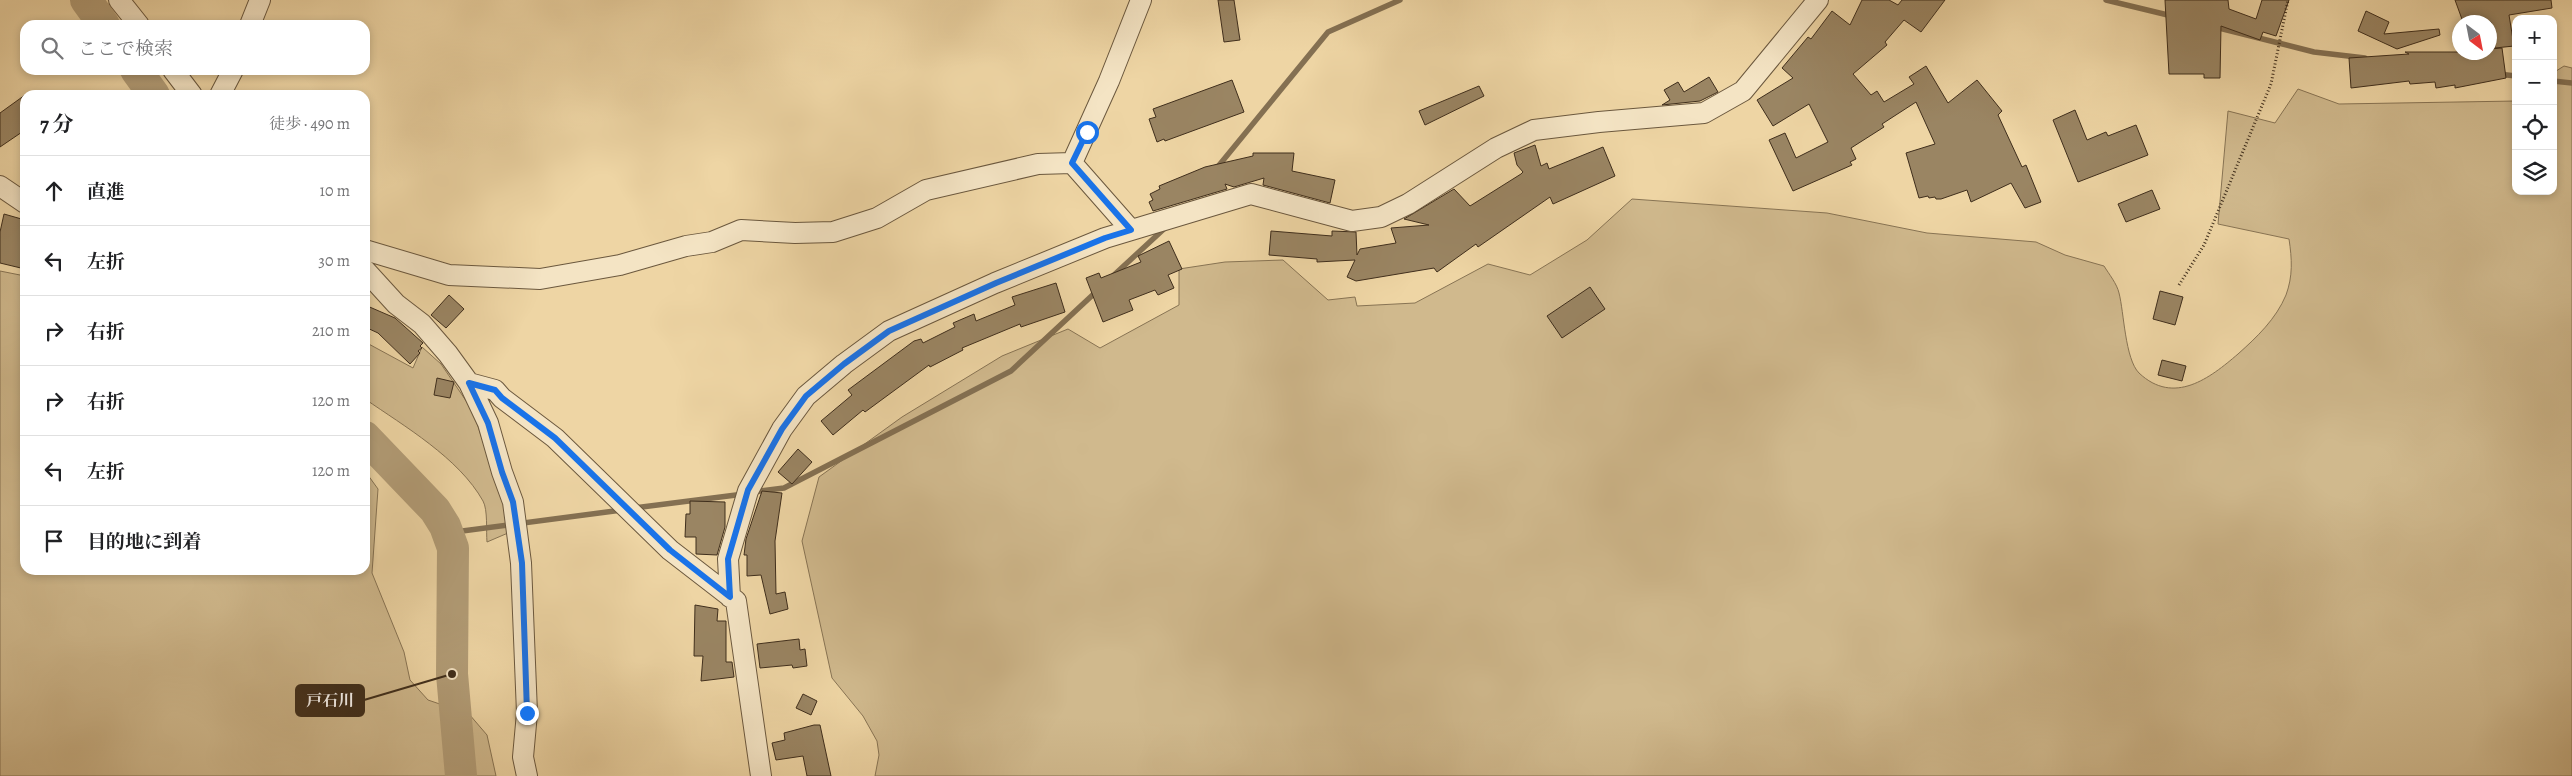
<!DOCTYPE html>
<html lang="ja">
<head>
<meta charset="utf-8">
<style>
  body { margin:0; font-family:Alegreya,"Noto Serif JP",serif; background:#f6f6f6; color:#202124 }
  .controls { position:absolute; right:15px; top:15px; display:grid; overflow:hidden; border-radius:10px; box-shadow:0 2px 8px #0003 }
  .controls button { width:45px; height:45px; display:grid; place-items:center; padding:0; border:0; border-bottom:1px solid #e0e0e0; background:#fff; color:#202124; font:25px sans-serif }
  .compass { position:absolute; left:2452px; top:15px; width:45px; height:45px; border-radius:50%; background:#fff; box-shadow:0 2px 8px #0003; rotate:148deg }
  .stop { position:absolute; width:15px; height:15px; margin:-11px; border:4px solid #1a73e8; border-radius:50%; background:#fff }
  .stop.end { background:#1a73e8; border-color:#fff; box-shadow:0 1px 5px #0008 }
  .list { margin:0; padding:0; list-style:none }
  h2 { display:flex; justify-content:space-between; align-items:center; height:65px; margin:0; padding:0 20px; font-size:21px }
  h2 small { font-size:16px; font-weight:400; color:#757577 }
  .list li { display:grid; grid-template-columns:32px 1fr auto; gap:15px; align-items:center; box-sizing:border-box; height:70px; padding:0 20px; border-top:1px solid #e0e0e0 }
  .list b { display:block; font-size:19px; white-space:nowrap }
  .list em { font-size:16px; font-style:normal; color:#757577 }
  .icon { flex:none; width:28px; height:28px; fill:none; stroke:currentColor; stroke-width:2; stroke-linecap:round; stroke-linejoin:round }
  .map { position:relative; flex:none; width:2572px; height:776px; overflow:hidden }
  .search { position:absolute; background:#fff; box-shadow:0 2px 8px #0003; left:20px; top:20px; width:350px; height:55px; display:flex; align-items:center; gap:12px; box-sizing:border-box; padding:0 18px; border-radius:15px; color:#757577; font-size:19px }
  .panel { position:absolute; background:#fff; box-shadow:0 2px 8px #0003; left:20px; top:90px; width:350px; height:485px; border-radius:15px }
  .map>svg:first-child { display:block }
</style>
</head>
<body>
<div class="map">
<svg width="2572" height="776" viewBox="0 0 2572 776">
  <rect width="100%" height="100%" fill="#eed5a4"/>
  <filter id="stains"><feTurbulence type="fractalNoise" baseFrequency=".004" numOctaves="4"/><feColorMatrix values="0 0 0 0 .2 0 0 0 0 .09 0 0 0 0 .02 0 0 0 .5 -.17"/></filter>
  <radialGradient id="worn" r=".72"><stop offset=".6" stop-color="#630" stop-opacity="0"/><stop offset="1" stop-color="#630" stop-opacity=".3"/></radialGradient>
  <path fill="#d0b98d" stroke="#887454" d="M2564 66 2572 68V776H875L879 755 877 741 863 716 832 678 802 541 819 477 902 417 1002 356 1068 329 1100 348 1179 305V269L1225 262 1283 260 1328 300 1355 297 1357 306 1415 303 1488 264 1530 275 1587 240 1632 199 1827 213 1927 233 2036 242 2065 255 2104 266C2109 274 2117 284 2119 293 2124 312 2125 359 2139 373 2174 406 2210 378 2238 354 2257 337 2276 319 2286 295 2293 276 2292 259 2289 239L2218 224 2228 111 2275 123 2298 89 2339 104 2516 101V191H2553V73Z
    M0 271 25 276V570H365V471L378 489 372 573 404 652 410 680 428 700 469 714 487 735 496 776H0Z
    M365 342 413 368 422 347 441 364 473 411 486 451 502 488 508 533 487 542C486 531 488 510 483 501 459 458 404 426 365 399Z"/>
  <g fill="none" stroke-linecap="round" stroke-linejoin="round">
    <path stroke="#847052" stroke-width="5.5" d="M2106 0 2172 16
      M2215 27 2314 52 2365 58
      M2498 74 2516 76
      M2553 81 2572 83
      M1216 169 1328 32 1400 0
      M1114 275 1166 227
      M753 492 784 488 1011 371 1098 290
      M634 508 744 494
      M447 533 622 510"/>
    <path stroke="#b29c76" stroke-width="32" d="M86 0 104 25
      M136 70 154 95
      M365 437 435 510 445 526 453 548 452 674 461 776"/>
  </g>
  <path fill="#9a8563" stroke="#3f2e1c" d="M1218 0H1234L1240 40 1224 42Z
    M1862 0H1889L1898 5 1902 0H1945L1921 32 1904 20 1885 42 1887 45 1853 74 1871 95 1877 91 1884 102 1914 84 1909 77 1926 66 1948 103 1977 80 2002 111 1998 115 2022 167 2026 165 2041 202 2025 208 2011 183 1971 202 1967 190 1941 199H1936L1935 197 1929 198 1928 196 1919 198 1906 153 1935 144 1916 102 1882 124 1884 127 1851 148 1856 159 1850 162 1852 165 1793 191 1769 140 1785 133 1796 158 1828 142 1809 104 1773 126 1757 100 1793 78 1782 68 1808 37 1811 39 1832 11 1850 25Z
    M2165 0H2228L2229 9 2256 19 2262 0H2289L2276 36 2263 32 2260 40 2221 26 2220 78H2204V74H2169Z
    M2455 0H2551L2552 8 2509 15 2514 46 2495 48 2491 22H2463Z
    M2366 11 2389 22 2384 34 2439 29 2440 35 2397 49 2358 31Z
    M2502 48 2506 78 2455 88V85L2436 88 2435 82 2410 84 2409 81 2351 88 2349 58 2409 54 2405 52H2490V49Z
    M1709 77 1718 92 1700 101 1662 105 1670 100 1664 90 1678 82 1684 92Z
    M1232 80 1244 112 1165 141 1164 139 1157 142 1149 119 1156 117 1153 109Z
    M1479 86 1484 96 1425 125 1419 111Z
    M25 95V130L0 147V113Z
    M2075 110 2087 140 2106 132 2108 136 2136 125 2148 155 2078 182 2053 120Z
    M1535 145 1541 166 1547 163 1549 169 1603 147 1615 176 1553 204 1550 197 1478 247 1476 244 1437 272 1434 268 1356 281 1347 277 1355 260 1317 262V259L1269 255 1271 231 1332 236V231L1356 232 1357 255 1360 249 1396 243 1391 228 1429 225 1404 219 1454 189 1470 206 1521 174 1523 172 1517 165 1514 153Z
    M1253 153H1294L1292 171 1335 180 1330 203 1263 185 1264 178 1234 187 1225 184 1227 189 1153 211 1149 202 1153 200 1150 194 1160 189 1159 186 1205 167 1253 156Z
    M2152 190 2160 209 2126 222 2118 204Z
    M4 214 25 220V269L0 263V232Z
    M1169 241 1182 269 1168 275 1174 288 1158 295 1155 290 1129 300 1133 310 1103 322 1086 278 1099 273 1101 278 1141 262 1138 256Z
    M1056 283 1065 312 1021 327 1020 324 962 348 963 350 930 367 929 365 865 412 863 410 833 435 821 421 852 395 848 390 914 341 921 339 923 343 955 327 953 323 974 314 976 321 1015 305 1012 297Z
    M1590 287 1605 309 1562 338 1547 316Z
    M2160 291 2183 297 2175 325 2153 319Z
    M449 295 464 309 446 328 431 315Z
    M365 305 395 318 423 343 420 346 422 348 418 351 420 353 410 364 378 333 365 327Z
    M2162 360 2186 366 2182 381 2158 375Z
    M437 378 454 382 450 398 434 395Z
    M798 449 812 462 792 484 778 472Z
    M762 491 782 493 775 541 776 594 785 592 788 609 770 614 761 575 747 576V555H744L746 539Z
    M690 501 725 502V527L717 555 696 554V537H685L686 514H690Z
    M695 605 718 609 717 621H726V662H732L734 677 701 681 703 656H694Z
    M799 639 800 650 805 649 807 666 793 668 792 665 760 668 757 644Z
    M803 694 817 701 811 715 796 708Z
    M814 725H820L831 776H807L803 756 776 760 772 743 785 740 784 733Z"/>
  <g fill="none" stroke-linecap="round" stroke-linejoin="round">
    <g stroke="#6b583e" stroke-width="22">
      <path id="minor" d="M119 0 139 25
        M250 25 260 0
        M173 70 192 95
        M220 95 233 70
        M1072 163 1109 81 1141 0
        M1072 163 1131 230
        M0 186 25 203
        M365 250 449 275 540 279 620 265 686 246 712 242 741 230 795 233 833 232 877 218 926 190 1038 164 1072 163
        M365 270 396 304 422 324 448 354 469 383 488 423 502 472 513 502 521 563 527 713 523 757 527 776
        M469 383 495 390 502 398 555 438 670 550 736 601 761 776
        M730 597 728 559 748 491 782 429 806 396 844 364 889 331 995 283 1105 238 1251 194 1352 221 1381 217 1408 204 1496 148 1534 130 1599 122 1704 113 1743 91 1818 0"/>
    </g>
    <path stroke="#3f2e1c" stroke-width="3" stroke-dasharray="1 2.5" stroke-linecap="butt" d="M2179 285 2204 245 2271 84 2288 0"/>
    <use href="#minor" stroke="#f4e4c4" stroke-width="20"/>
  </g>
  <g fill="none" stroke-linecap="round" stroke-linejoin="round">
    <path stroke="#1a73e8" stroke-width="6" d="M527 713 522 563 513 502 502 472 488 423 469 383 495 390 502 398 555 438 670 550 730 597 728 559 748 490 782 429 806 396 844 364 889 331 996 283 1105 238 1131 230 1072 163 1087 132"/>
  </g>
  <path fill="none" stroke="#3f2e1c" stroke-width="2" d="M452 674L364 700"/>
  <circle fill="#3f2e1c" stroke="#f4e4c4" stroke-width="2" cx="452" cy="674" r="5"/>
  <rect fill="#3f2e1c" stroke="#3f2e1c" stroke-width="2" x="296" y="685" width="68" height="31" rx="5"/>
  <g font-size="16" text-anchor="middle" font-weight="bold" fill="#fff">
    <text x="330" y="706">戸石川</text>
  </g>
  <rect width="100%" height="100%" filter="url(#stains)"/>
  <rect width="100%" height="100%" fill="url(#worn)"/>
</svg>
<div class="controls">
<button>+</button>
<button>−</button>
<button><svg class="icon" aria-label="locate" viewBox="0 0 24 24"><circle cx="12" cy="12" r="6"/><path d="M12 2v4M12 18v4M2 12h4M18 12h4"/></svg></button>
<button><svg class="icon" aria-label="layers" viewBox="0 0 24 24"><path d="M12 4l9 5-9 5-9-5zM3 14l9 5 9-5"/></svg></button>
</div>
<svg class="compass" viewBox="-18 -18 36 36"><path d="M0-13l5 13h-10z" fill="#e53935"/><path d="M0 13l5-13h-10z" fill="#757577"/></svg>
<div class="stop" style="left:1087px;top:132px"></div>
<div class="stop end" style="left:527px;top:713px"></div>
<div class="search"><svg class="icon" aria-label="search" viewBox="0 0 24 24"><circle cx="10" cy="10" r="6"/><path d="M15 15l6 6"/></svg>ここで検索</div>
<section class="panel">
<h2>7 分<small>徒歩 · 490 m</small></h2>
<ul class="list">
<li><svg class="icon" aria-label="ahead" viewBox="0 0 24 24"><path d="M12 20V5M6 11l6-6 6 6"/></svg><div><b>直進</b></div><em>10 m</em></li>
<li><svg class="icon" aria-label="left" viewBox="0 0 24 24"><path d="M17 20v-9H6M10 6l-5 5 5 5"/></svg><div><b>左折</b></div><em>30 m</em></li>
<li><svg class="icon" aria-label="right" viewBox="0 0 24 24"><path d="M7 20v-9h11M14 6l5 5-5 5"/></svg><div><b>右折</b></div><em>210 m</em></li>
<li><svg class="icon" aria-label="right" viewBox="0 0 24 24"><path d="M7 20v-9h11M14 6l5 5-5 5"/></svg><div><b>右折</b></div><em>120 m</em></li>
<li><svg class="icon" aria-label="left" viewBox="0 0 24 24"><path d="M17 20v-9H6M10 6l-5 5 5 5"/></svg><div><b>左折</b></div><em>120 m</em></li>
<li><svg class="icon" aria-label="arrive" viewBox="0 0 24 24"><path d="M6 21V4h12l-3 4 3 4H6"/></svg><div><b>目的地に到着</b></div></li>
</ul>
</section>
</div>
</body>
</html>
